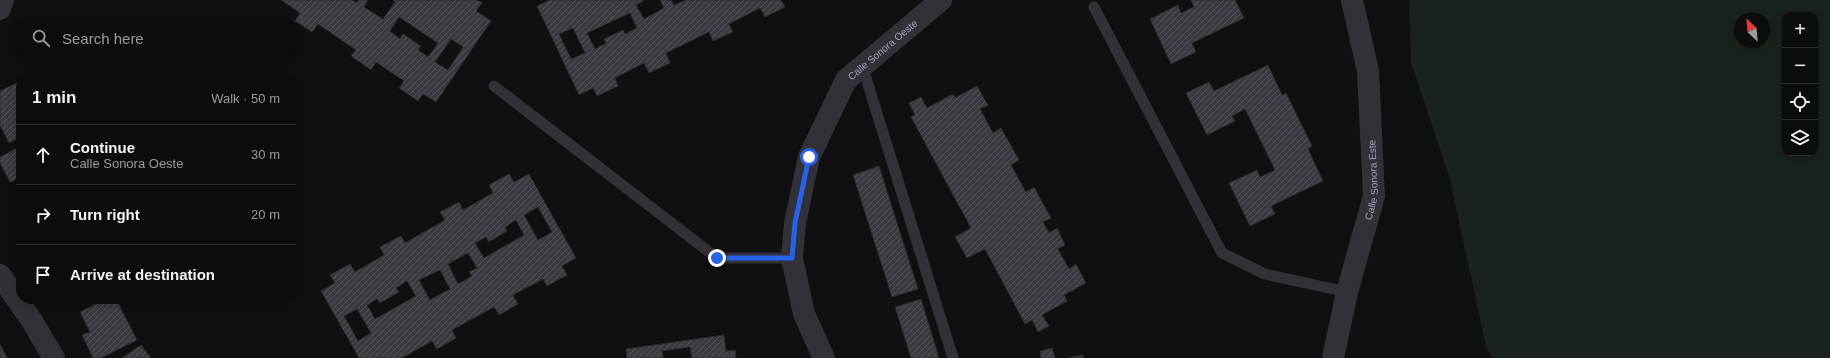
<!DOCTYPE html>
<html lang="en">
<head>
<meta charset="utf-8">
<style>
  body { margin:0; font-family:Helvetica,sans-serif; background:#1a1a1c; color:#f1f3f6 }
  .controls { position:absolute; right:12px; top:12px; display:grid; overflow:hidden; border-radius:8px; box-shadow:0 2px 10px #0003 }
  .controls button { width:36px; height:36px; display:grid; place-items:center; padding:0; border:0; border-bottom:1px solid #2c2c2e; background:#0c0c0e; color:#f1f3f6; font:20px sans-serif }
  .compass { position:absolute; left:1734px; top:12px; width:36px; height:36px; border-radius:50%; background:#0c0c0e; box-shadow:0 2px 10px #0003; rotate:334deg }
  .stop { position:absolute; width:12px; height:12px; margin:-9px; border:3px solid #2563eb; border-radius:50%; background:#fff }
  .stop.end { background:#2563eb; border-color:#fff; box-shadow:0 1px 4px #0008 }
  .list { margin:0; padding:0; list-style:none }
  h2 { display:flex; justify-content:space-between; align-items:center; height:52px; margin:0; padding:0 16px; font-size:17px }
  h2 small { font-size:13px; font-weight:400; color:#9a9b9e }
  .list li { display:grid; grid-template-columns:26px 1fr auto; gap:12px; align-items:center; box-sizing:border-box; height:60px; padding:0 16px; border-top:1px solid #2c2c2e }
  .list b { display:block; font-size:15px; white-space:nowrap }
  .list p { margin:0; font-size:13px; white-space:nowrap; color:#9a9b9e }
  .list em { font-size:13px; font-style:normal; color:#9a9b9e }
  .icon { flex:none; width:22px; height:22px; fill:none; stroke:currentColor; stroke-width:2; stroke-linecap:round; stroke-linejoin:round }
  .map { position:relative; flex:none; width:1830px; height:358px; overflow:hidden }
  .search { position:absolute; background:#0c0c0e; box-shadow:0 2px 10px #0003; left:16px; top:16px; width:280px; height:44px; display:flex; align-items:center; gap:10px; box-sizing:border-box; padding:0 14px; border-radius:16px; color:#9a9b9e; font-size:15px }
  .panel { position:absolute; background:#0c0c0e; box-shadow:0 2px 10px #0003; left:16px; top:72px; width:280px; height:232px; border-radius:16px }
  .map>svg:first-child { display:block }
</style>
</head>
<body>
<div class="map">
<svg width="1830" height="358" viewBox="0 0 1830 358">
  <defs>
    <pattern id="building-hatch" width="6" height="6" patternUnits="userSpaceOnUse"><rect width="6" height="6" fill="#3a3a40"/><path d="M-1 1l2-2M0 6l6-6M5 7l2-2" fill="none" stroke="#535459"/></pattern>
  </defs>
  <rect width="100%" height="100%" fill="#101012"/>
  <path fill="#1a221c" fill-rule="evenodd" d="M1409 0H1830V358H1492L1486 346 1449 176 1411 62ZM1785 15H1815V153H1785ZM1740 18H1764V42H1740Z"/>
  <path fill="url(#building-hatch)" stroke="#2a2a2e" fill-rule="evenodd" d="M281 0H352L357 3 359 0H368L364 7 383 19 395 2 393 0H477L482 3 476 11 491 21 436 102 423 94 418 101 399 88 404 81 376 62 371 70 351 56 356 50 318 24 312 32 295 21 300 13ZM399 17 438 43 428 57 418 50 421 46 403 34 400 39 390 31ZM451 39 463 47 448 70 435 62Z
    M550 0H642L643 1 636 5 644 19 664 8 660 0H671L674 5 686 0H781L785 7 765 17 760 8 729 24 733 32 713 41 709 32 666 53 670 63 649 73 644 63 615 78 618 86 597 96 593 88 579 95 537 6ZM630 13 637 28 625 34 623 30 604 39 606 43 595 49 587 33ZM573 28 585 53 571 59 559 34Z
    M1191 0H1235L1244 18 1192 43 1196 52 1171 64 1150 19 1178 5 1181 13 1194 7Z
    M1268 65 1282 95 1286 93 1312 146 1308 149 1323 181 1271 206 1275 214 1250 226 1229 183 1257 170 1260 177 1275 170 1245 109 1232 116 1235 121 1207 135 1186 93 1209 82 1214 91Z
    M21 81V137L9 143 0 125V91Z
    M977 86 988 105 980 109 993 133 1001 128 1019 160 1011 165 1026 192 1034 187 1051 218 1043 222 1049 233 1057 228 1065 245 1058 249 1069 269 1076 264 1086 283 1064 295 1067 301 1042 315 1049 326 1038 332 1032 320 1025 324 985 249 967 258 955 237 971 228 911 117 915 115 909 103 921 97 927 108 953 94 955 98Z
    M21 146V183L19 178 10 182 0 163V157Z
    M879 166 918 289 892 297 853 175Z
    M509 174 514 182 529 174 576 258 562 266 567 275 547 286 543 279 513 295 518 304 499 315 494 307 452 330 456 338 437 349 432 341 402 358H359L321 291 335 283 330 275 350 264 355 272 384 255 380 247 401 236 405 243 445 220 440 212 459 202 463 210 493 193 489 185ZM538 207 552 232 538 240 524 215ZM516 220 524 235 484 258 475 243 486 237 489 242 507 231 505 227ZM468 253 477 268 469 272 472 276 458 284 448 264ZM440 270 450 289 430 300 419 280ZM407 281 416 296 375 319 367 305 377 299 380 303 399 292 396 288ZM357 309 371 333 358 341 344 316Z
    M73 299H85L75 304Z
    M106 299H116L137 340 101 358H93L82 335 90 332 80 312Z
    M921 299 939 358H911L895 307Z
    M724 335 726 351 735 350 736 358H692L690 347 662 351 663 358H627L626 349Z
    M0 344 7 358H0Z
    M141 345 151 358H122Z
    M1052 348 1055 358H1041L1040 351Z
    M1083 355V358H1067Z"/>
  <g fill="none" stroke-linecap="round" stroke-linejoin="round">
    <path stroke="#313137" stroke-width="11" d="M1094 7 1222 253 1265 274 1347 292
      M862 65 953 358
      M494 86 717 258H792"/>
    <g stroke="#313137" stroke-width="22">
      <path d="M0 9 3 0"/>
      <path d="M0 275 32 321 54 358"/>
      <path id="s1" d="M824 358 804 314 792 258 795 223 809 157 846 80 941 0"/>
      <path id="s2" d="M1333 358 1347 292 1374 196 1368 71 1352 0"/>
    </g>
  </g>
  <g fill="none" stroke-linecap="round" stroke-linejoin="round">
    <path stroke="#2563eb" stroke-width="5" d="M717 258H792L795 223 809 157"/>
  </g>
  <g text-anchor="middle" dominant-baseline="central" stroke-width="4" stroke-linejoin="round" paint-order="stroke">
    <g font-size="10" fill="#a0a4b4" stroke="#0b0b0d">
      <text stroke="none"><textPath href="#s1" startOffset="341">Calle Sonora Oeste</textPath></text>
      <text stroke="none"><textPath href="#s2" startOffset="183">Calle Sonora Este</textPath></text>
    </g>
  </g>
</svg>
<div class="controls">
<button>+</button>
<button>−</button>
<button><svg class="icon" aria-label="locate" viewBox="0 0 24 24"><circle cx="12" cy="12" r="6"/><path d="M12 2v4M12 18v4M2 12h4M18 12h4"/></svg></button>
<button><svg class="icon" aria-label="layers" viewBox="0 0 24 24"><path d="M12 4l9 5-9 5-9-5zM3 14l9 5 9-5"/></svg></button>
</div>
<svg class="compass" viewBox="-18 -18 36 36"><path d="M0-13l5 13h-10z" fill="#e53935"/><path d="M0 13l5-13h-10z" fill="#9a9b9e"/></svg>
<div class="stop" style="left:809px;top:157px"></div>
<div class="stop end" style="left:717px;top:258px"></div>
<div class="search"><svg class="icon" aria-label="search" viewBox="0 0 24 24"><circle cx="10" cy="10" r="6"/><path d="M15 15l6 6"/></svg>Search here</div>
<section class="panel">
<h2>1 min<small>Walk · 50 m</small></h2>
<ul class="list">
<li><svg class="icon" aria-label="ahead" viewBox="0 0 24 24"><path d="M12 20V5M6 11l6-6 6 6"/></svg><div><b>Continue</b><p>Calle Sonora Oeste</p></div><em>30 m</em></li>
<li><svg class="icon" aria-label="right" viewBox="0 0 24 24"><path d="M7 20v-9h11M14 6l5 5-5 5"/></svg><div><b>Turn right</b></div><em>20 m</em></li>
<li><svg class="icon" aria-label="arrive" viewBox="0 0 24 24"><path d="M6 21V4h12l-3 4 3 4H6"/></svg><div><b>Arrive at destination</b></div></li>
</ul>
</section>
</div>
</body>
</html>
